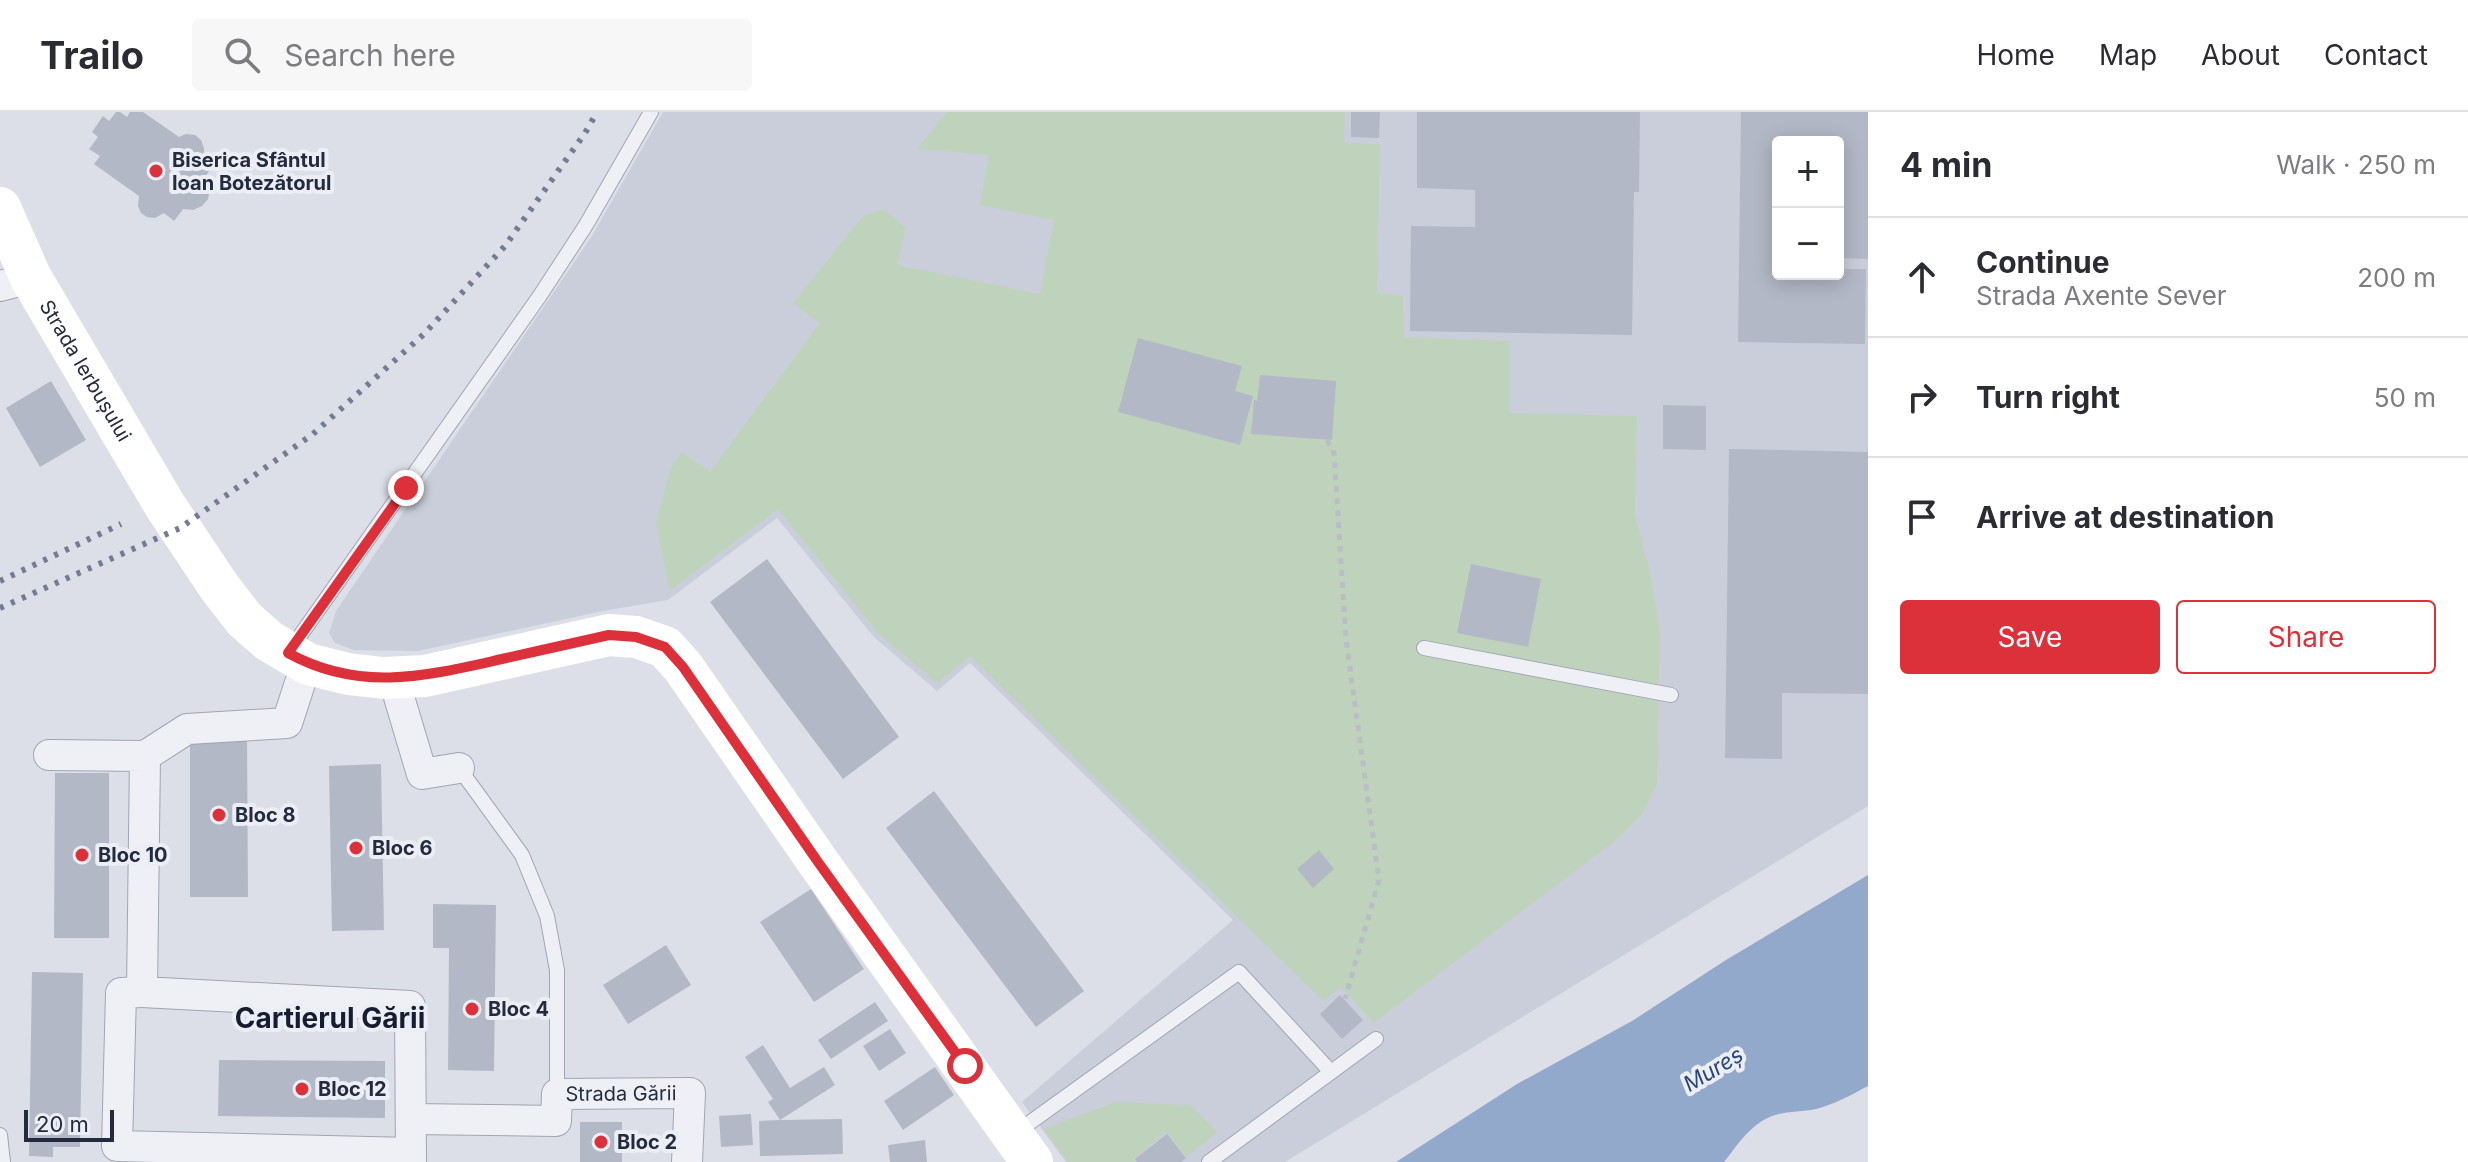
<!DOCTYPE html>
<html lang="en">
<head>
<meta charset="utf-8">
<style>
  body { margin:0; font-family:Inter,sans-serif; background:#f7f7f7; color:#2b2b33 }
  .controls { position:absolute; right:24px; top:24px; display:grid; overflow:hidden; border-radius:8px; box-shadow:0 4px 20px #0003 }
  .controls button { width:72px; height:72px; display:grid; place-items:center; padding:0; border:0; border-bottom:2px solid #e1e1e2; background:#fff; color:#2b2b33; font:40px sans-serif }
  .scale { position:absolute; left:24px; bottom:20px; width:90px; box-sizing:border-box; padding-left:8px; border:4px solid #242b3f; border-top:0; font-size:22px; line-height:28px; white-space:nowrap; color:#242b3f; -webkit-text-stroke:6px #ebeef5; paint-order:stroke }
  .stop { position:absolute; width:24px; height:24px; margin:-18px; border:6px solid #dc313b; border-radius:50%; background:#fff }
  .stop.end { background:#dc313b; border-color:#fff; box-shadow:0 2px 8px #0008 }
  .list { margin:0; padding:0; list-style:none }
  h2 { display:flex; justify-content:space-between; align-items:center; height:104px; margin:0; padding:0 32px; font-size:34px }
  h2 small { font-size:26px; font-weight:400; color:#7c7c81 }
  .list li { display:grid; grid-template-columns:52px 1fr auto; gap:24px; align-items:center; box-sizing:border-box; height:120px; padding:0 32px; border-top:2px solid #e1e1e2 }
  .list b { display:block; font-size:30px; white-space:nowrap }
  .list p { margin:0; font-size:26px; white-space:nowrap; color:#7c7c81 }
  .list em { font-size:26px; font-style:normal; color:#7c7c81 }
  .actions { display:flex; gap:16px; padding:24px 32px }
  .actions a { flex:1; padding:18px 0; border:2px solid #dc313b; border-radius:8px; text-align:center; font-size:28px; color:#dc313b }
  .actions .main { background:#dc313b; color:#fff }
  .icon { flex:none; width:44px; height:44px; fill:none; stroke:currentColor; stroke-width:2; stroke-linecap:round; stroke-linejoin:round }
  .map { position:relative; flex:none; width:1868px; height:1050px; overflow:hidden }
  header { display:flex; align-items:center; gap:48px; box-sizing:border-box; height:112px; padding:0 40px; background:#fff; border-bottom:2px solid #e1e1e2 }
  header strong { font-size:38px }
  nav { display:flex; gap:44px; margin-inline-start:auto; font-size:28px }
  .search { width:560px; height:72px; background:#f7f7f7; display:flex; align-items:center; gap:20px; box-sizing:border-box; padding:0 28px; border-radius:8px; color:#7c7c81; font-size:30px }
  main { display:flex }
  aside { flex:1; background:#fff }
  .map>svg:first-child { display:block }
</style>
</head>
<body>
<header>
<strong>Trailo</strong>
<div class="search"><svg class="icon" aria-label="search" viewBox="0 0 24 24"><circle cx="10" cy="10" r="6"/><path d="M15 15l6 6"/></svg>Search here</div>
<nav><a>Home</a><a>Map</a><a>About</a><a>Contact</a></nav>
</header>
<main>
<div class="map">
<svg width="1868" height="1050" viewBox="0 0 1868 1050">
  <rect width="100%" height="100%" fill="#dcdfe8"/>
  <path fill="#c9ceda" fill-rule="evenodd" d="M663 0H1868V694L1285 1050H1066L1022 990 1233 808 970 551 937 579 874 525 777 406 668 488 603 499 418 539 354 538 335 531 329 521 336 499 592 124ZM1778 30H1838V162H1778Z"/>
  <path fill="#bfd3bc" d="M947 0H1345L1344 31 1380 32 1377 181 1403 184 1404 225 1510 229V301L1637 304 1635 404 1650 459 1660 521 1657 672 1643 701 1620 725 1374 911 1341 875 1323 889 970 544 937 571 878 521 778 397 670 479 656 411 670 358 682 340 710 360 820 211 793 191 863 104 884 97 906 116 897 153 1040 182 1054 108 980 93 989 43 917 37Z
    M1116 990 1191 993 1217 1020 1187 1045 1166 1020 1134 1047 1136 1050H1068L1044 1017Z"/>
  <path fill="#92a9cc" d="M1868 763V974C1851 983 1835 992 1816 997 1797 1001 1779 998 1762 1009 1745 1020 1736 1035 1724 1050H1396L1517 972 1632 909 1726 848Z"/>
  <path fill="#b2b8c5" d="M116 0H120L127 5 130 0H143L179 25 186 22 195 23 201 28 204 36V43L215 51 205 65 210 76 208 87 202 94 193 98 183 97 174 109 164 101 155 106 147 105 141 101 138 94 139 84 94 52 100 44 89 37 98 25 92 20 103 4 109 9Z
    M1351 0H1380L1379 26 1351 25Z
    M1417 0H1640L1639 80H1634L1632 223 1410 219 1411 114 1475 115V78L1417 76Z
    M1741 0H1868V147L1838 146V30H1778V162H1838V157H1866L1865 232 1738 230Z
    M1138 226 1242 254 1235 279 1253 284 1240 333 1118 300Z
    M1260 263 1336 269 1332 328 1251 322 1254 288 1257 289Z
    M51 269 86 328 40 355 6 296Z
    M1663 293 1706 294V338L1663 337Z
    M1729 337 1868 340V582L1782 581V647L1725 646Z
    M767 447 899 625 843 667 710 490Z
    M1471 452 1541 467 1528 535 1457 521Z
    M190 621H247L248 785H190Z
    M381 652 384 818 332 819 329 654Z
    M55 661H109V826H54Z
    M934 679 1084 879 1036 915 886 716Z
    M1319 738 1334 757 1313 776 1297 757Z
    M811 777 864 857 814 890 760 810Z
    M433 792 496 793 494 959 448 958 449 836H433Z
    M666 833 691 873 628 912 603 873Z
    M32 860 83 861 80 1035H53V1045L29 1044Z
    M1340 883 1363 908 1342 927 1320 902Z
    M875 890 888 909 831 947 818 928Z
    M890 917 906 941 879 959 863 934Z
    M763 933 790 976 824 955 835 973 780 1008 842 1007 843 1042 760 1044 759 1009 780 1008 768 990 773 987 745 945Z
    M219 948 385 949V1006L218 1004Z
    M935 955 954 983 903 1018 884 989Z
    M751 1002 753 1033 721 1035 719 1004Z
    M580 1010H622V1050H580Z
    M1167 1022 1186 1046 1181 1050H1137L1135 1047Z
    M925 1028 927 1050H890L888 1033Z"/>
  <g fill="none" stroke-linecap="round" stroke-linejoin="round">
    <g stroke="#a1a5b2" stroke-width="16">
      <path id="lane" d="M1424 536 1671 583
        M290 538 539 185 586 113 651 0
        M459 656 522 743 547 804 557 858V982
        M1014 1022 1239 860 1331 960
        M0 1023 3 1050
        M1209 1050 1376 927"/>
    </g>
    <g stroke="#a1a5b2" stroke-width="32">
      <g id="street">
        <path d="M0 174 31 166"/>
        <path d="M399 585 422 662 459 656"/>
        <path d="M49 643 145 644 142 880 410 894 411 1050"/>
        <path d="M145 644 187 617 287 611 300 571"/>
        <path d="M142 880 121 881 117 1034 411 1041"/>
        <path id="s1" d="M411 1007 556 1009 557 982 690 981 687 1050"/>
      </g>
    </g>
    <path stroke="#babdc6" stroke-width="5" stroke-dasharray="6 6" stroke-linecap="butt" d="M1327 328 1334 341 1346 527 1379 768 1345 887"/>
    <use href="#lane" stroke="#eff0f6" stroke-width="14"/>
    <use href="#street" stroke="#eff0f6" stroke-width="30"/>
    <path stroke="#fff" stroke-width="42" id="s2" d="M0 96 31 166 164 392 220 476 245 508 269 529 308 552 348 562 384 566 425 564 609 523 636 525 665 535 683 555 818 750 1032 1050"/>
    <path stroke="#737c93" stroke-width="6" stroke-dasharray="4 8" stroke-linecap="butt" d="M0 469 121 412
      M0 496 180 416 313 322 424 222 505 134 585 21 597 0"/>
  </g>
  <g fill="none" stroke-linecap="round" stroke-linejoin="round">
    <path stroke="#dc313b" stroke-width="10" d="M406 376 288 541C361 581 426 564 502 547 538 539 573 531 609 523L636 525 665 535 683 555 818 750 965 954"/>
  </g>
  <g fill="#dc313b" stroke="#ebeef5" stroke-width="3">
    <circle cx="156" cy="59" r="8"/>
    <circle cx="219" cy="703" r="8"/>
    <circle cx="356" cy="736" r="8"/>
    <circle cx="82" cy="743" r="8"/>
    <circle cx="472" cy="897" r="8"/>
    <circle cx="302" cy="977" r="8"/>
    <circle cx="601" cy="1030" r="8"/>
  </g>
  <g text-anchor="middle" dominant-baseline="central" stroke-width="8" stroke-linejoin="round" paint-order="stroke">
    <g font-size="20" font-weight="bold" fill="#242b3f" stroke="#ebeef5" text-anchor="start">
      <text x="172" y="48">Biserica Sfântul<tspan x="172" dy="23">Ioan Botezătorul</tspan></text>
      <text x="235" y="703">Bloc 8</text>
      <text x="372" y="736">Bloc 6</text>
      <text x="98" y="743">Bloc 10</text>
      <text x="488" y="897">Bloc 4</text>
      <text x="318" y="977">Bloc 12</text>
      <text x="617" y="1030">Bloc 2</text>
    </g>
    <g font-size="20" fill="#242b3f" stroke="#ebeef5">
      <text stroke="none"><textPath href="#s2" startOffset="184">Strada Ierbușului</textPath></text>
      <text stroke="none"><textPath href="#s1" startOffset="236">Strada Gării</textPath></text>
    </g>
    <g font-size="22" font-style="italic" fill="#2a4577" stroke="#ebeef5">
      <text transform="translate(1713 957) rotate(-31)">Mureș</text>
    </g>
    <g font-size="28" font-weight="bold" fill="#171d30" stroke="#ebeef5">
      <text x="330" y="906">Cartierul Gării</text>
    </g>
  </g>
</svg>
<div class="controls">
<button>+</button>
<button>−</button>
</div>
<div class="scale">20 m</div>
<div class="stop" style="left:965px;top:954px"></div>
<div class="stop end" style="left:406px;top:376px"></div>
</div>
<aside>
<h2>4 min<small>Walk · 250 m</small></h2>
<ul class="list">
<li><svg class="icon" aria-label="ahead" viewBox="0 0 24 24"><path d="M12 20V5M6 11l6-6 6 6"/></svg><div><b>Continue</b><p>Strada Axente Sever</p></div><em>200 m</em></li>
<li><svg class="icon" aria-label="right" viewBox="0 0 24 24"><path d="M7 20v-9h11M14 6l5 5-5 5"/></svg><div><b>Turn right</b></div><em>50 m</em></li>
<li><svg class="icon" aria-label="arrive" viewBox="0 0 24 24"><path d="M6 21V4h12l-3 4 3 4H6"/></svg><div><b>Arrive at destination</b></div></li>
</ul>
<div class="actions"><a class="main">Save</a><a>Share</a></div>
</aside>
</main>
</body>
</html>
